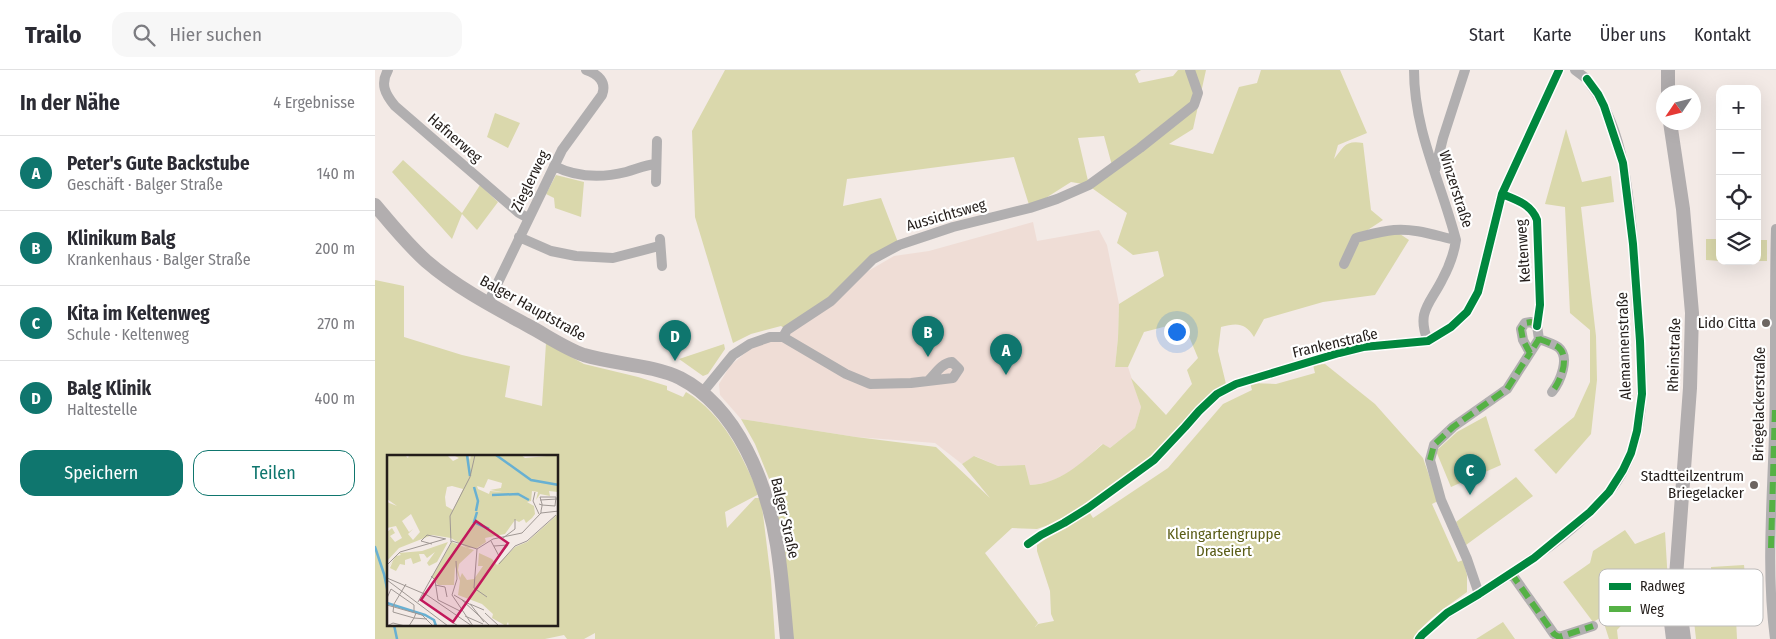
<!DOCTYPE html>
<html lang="de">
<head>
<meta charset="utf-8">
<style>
  body { margin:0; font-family:"Fira Sans Condensed",sans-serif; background:#f7f7f7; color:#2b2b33 }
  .controls { position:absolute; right:15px; top:15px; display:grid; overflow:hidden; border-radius:10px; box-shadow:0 5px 20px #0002 }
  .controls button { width:45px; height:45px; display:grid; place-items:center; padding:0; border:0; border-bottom:1px solid #e1e1e2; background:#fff; color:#2b2b33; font:25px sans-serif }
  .compass { position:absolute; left:1281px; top:15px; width:45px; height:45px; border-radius:50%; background:#fff; box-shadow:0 5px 20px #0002; rotate:235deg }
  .you { position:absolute; left:801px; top:261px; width:18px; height:18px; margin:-12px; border:4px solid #fff; border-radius:50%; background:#1a73e8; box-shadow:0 0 0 8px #1a73e833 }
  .badge { display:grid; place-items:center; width:32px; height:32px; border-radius:50%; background:#0f766e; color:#fff; font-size:16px; font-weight:700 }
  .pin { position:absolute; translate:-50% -41px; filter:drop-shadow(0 1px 2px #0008) }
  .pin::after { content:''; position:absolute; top:26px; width:18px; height:15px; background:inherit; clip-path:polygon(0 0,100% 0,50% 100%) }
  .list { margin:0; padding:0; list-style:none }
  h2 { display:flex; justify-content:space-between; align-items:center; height:65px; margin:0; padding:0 20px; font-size:21px }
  h2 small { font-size:16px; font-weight:400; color:#7c7c81 }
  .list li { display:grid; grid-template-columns:32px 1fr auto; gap:15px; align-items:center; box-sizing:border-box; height:75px; padding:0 20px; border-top:1px solid #e1e1e2 }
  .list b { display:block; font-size:19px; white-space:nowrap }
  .list p { margin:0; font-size:16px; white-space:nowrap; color:#7c7c81 }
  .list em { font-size:16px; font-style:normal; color:#7c7c81 }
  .actions { display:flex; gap:10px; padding:15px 20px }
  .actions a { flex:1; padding:11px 0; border:1px solid #0f766e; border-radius:15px; text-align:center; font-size:18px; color:#0f766e }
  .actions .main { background:#0f766e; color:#fff }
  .icon { flex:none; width:28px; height:28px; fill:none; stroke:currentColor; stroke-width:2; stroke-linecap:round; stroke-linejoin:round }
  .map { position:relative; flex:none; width:1401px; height:569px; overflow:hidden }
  header { display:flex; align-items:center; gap:30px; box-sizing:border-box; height:70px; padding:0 25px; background:#fff; border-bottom:1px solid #e1e1e2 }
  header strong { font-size:24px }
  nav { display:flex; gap:28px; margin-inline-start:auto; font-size:18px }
  .search { width:350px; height:45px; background:#f7f7f7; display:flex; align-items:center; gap:12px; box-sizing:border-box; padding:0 18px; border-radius:15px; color:#7c7c81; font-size:19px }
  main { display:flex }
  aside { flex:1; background:#fff }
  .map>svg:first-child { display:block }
</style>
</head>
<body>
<header>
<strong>Trailo</strong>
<div class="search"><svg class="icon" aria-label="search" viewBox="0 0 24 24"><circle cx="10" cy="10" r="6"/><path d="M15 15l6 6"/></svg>Hier suchen</div>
<nav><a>Start</a><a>Karte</a><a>Über uns</a><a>Kontakt</a></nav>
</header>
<main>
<aside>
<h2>In der Nähe<small>4 Ergebnisse</small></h2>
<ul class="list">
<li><span class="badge">A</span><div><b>Peter's Gute Backstube</b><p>Geschäft · Balger Straße</p></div><em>140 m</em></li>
<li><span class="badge">B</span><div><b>Klinikum Balg</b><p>Krankenhaus · Balger Straße</p></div><em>200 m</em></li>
<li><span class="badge">C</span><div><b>Kita im Keltenweg</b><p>Schule · Keltenweg</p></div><em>270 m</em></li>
<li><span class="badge">D</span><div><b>Balg Klinik</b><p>Haltestelle</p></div><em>400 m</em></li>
</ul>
<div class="actions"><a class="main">Speichern</a><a>Teilen</a></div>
</aside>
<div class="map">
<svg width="1401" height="569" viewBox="0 0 1401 569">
  <rect width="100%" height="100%" fill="#f3eae6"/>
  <path fill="#efddd6" d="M658 152 662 171 724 160 732 175 744 234 743 268 740 297H753L766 337 760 358 735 378 727 374 699 400 672 413 655 415 650 395 623 396 600 386 587 394 560 373 481 367 366 349 345 325 344 314 355 296 376 278 412 260 476 211 519 186 554 181Z"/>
  <path fill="#dad8ac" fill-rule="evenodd" d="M350 0H766L760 4 764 13 798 6 803 0H831L818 59 794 74 838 84 864 17 882 13 886 0H965L992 63 963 75 959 89C969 77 970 70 988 73L996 140 1008 150 982 167 1019 160 1034 170 1000 225 948 232 889 249 879 267C870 252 861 253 846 257L843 281 851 314 779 390 688 450 662 459 637 458 610 483 663 553 660 557 663 554 679 551 676 544 675 521 662 481V475L713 440 718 448 793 398 848 334 877 320 875 313 901 314 940 303 938 295 950 294 1000 334 1048 388 1063 431 1057 434 1083 492 1088 490 1092 505V522C1073 536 1051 549 1038 569H415L397 441 406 438 380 374 366 349 481 367 561 377 615 428 587 394 599 386 623 396 650 395 655 415C685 414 706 393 728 374L735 378 760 358 766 337 756 308 791 345 817 314 812 300 823 288 808 252 769 262 753 297H740L743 268 744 234 789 206 783 181 758 185 742 173 752 143 714 116 738 99 729 66 703 68 714 115 696 112 655 138 639 87 472 109 468 136 506 128 524 175 412 260 406 256 376 264 358 273 320 147 317 61Z
    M120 43 145 53 133 78 112 67Z
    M1191 59 1207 112 1236 106 1239 132 1206 137 1221 266 1222 310 1216 364 1181 404 1159 380 1199 347 1215 312V260L1195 243 1190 137 1170 134Z
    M28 90 87 143 105 115 123 132 102 160 87 144 77 169 17 102Z
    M181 105 209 112 206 147 180 138 179 128 171 124Z
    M1331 169H1345V191L1331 190Z
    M1382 170H1392V191H1379H1382Z
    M0 210 29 216V267L87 285 135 296 130 327 167 336 171 273 209 294 263 307 292 316V320L308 327 311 322C349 344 367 386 384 424L350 442 352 458 380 428H386L396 510 400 569H220V563L209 569H192L189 565 170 569H0ZM14 386H182V555H14Z
    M349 274 350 279 333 304 328 306 304 289Z
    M1111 346 1126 395 1076 417 1061 381 1082 362Z
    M1141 407 1158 426 1091 475 1081 452Z
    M1250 460 1260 474 1290 462 1293 513 1274 526 1242 560 1243 569H1234L1227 547 1218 552 1188 512 1215 493 1218 481Z
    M1369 495 1371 517 1337 519 1336 497Z
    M1361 549 1362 569H1321L1319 551Z
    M1128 552 1140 569H1101Z"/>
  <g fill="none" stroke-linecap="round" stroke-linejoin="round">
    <path stroke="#68b0d2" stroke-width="2.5" d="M0 477 9 504 14 528
      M19 555 22 569"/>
    <path stroke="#b1afb0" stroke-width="10" d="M13 0C5 14 10 24 20 36L144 143 153 148
      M1039 0C1039 61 1066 112 1081 170 1079 184 1074 197 1067 210 1055 234 1041 242 1053 271
      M1200 0 1212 9
      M179 96C201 107 227 108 251 102 262 99 270 95 281 94
      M1060 100 1068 68 1090 0
      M281 112 282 71
      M144 167 176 181 201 186 238 188 284 176
      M285 169 287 196
      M969 194 981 168C993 165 1006 161 1019 160 1040 158 1062 166 1081 170
      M113 233 187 80 227 25C232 12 223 4 211 0
      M1156 252 1162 256 1164 269 1155 283 1148 270 1146 259 1150 253Z
      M408 267 412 260 456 231 498 189 524 175 578 157 655 138 682 129 714 115 765 78 819 35 823 23 815 0
      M1164 269C1170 271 1178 274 1183 277 1196 287 1185 312 1177 322
      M327 323 358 285 375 274 395 267H408L471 304 495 314 536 313 578 308 584 299 577 292C567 293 561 303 554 310
      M653 474 666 465 689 453 713 438 779 390 810 357 824 341 842 324 861 314 964 283 988 277 1053 271 1076 257 1092 242 1103 222 1127 124 1184 0
      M1136 503 1179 564 1184 567 1218 556
      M1104 524 1092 489 1066 430 1055 390 1059 375 1078 357 1132 319 1155 283
      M1044 569 1047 565C1056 558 1064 549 1073 543 1085 535 1097 529 1109 521 1152 493 1199 463 1233 423 1248 406 1257 383 1262 362 1271 322 1265 278 1262 237 1259 190 1257 141 1248 94 1243 67 1232 36 1215 14
      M1400 569C1391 502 1397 432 1399 364 1401 296 1399 227 1401 159"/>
    <path stroke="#b2aeaf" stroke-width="14" d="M1293 0V22
      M1295 52 1308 139 1317 243 1315 318 1300 520 1295 545 1298 569
      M0 135C16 154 32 174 51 191 81 217 117 236 152 255 171 265 189 278 209 285 239 294 278 295 305 308 363 338 392 414 402 475 407 506 409 538 412 569
      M1301 523 1305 539 1309 569"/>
    <path stroke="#55b145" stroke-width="6" stroke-dasharray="12 6" stroke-linecap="butt" d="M1156 252 1162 256 1164 269 1155 283 1148 270 1146 259 1150 253Z
      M1164 269C1170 271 1178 274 1183 277 1196 287 1185 312 1177 322
      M1055 390 1059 375 1078 357 1132 319 1155 283
      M1396 478 1400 337
      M1136 503 1179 564 1184 567 1218 556"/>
    <g stroke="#fff" stroke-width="11">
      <path id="cycleway" d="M1127 124C1141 130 1156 134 1162 150L1165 235 1162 256
        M653 474 666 465 689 453 713 438 779 390 810 357 824 341 842 324 861 314 964 283 988 277 1053 271 1076 257 1092 242 1103 222 1127 124 1184 0
        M1044 569 1047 565 1072 543 1104 524 1159 488 1215 442 1234 422 1248 400 1256 383 1262 361 1267 324 1265 271 1258 174 1248 93 1229 36 1223 24 1212 9"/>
    </g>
    <use href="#cycleway" stroke="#00873e" stroke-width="8"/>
  </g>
  <g fill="#6c6561" stroke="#fff" stroke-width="2">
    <circle cx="1391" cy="253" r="5"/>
    <circle cx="1379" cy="415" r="5"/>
  </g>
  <g text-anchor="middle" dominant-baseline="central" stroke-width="4.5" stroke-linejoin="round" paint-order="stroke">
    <g font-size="15" fill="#231d1a" stroke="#fff">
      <text transform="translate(80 68) rotate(41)">Hafnerweg</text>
      <text transform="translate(155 111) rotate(-64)">Zieglerweg</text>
      <text transform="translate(1081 119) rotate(72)">Winzerstraße</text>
      <text transform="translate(571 145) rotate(-16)">Aussichtsweg</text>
      <text transform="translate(1148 181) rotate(-94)">Keltenweg</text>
      <text transform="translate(158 238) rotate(29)">Balger Hauptstraße</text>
      <text transform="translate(960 273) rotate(-13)">Frankenstraße</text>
      <text transform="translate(1249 276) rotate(-92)">Alemannenstraße</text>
      <text transform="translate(1299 285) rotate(-88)">Rheinstraße</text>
      <text transform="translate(1384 334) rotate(-89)">Briegelackerstraße</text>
      <text transform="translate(410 448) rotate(77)">Balger Straße</text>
    </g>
    <g font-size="15" fill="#231d1a" stroke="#fff" text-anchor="end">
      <text x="1381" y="253">Lido Citta</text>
      <text x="1369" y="406">Stadtteilzentrum<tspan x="1369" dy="17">Briegelacker</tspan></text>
    </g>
    <g font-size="15" fill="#5a5c16" stroke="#fff">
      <text x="849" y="464">Kleingartengruppe<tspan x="849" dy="17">Draseiert</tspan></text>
    </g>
  </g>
  <g transform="translate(12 385)">
    <rect width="171" height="171" fill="#f3eae6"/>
    <path d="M0 0H18L21 3 22 0H60L66 6 72 3 66 0H81L83 5 84 0H134L138 3 171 0V37L162 36 163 41 153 39 149 45 151 37 145 36 144 46 140 47 147 51 148 59 145 63 139 68 137 64 132 67 128 65 118 79 98 83 99 87 90 93H81L87 95 72 109 71 115 73 123 75 118 80 125 87 124 96 111H91L92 98 105 104 110 110 128 92 140 87 171 59V171H122L121 167 119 171 105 163 106 159 95 149 71 140 73 126 68 111 67 130H51L45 121 65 87 80 93 64 83 45 80 12 93 0 106V77L5 73 8 78 3 81 8 87 15 83 9 71 0 73V47L10 51 0 44ZM101 24 115 28 114 33 103 35 115 37 103 36 102 39 91 34 90 31 97 33ZM65 31 76 34 66 55 59 51 58 42 60 32ZM24 59 33 77 26 85 21 79 26 74 22 77 15 66ZM61 87 50 107 42 111 40 108 48 97 40 103 37 99H32L34 106 26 109 24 103 18 105V110L13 109 9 116 3 113 6 106 0 114 9 101 14 100 12 98 35 96Z" fill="#dad8ac" fill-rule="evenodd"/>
    <path fill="none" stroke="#68b0d2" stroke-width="2.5" d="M80 0 83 21M109 0 144 25 172 30M87 32 91 46 89 56M105 40 131 39 142 45M90 57 87 67 102 74M0 148 38 160 47 165 49 171"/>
    <path fill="none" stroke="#a09894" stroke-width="1" d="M148 37 146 46 152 59M153 45 170 44M152 49 155 50 168 51 169 42H153L155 49V51L154 56V58M116 83 128 74V64M104 86 112 101 121 90 107 91M64 87 63 61 83 22 88 0M45 89 34 86 40 80 59 84M90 94 87 133 100 142M69 106 70 124 65 140 86 171M112 109 128 91 140 86 169 60M0 110 13 97 58 84M44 121 48 125 51 145 73 156M0 123 40 140 85 171M0 125 61 171M19 129 7 149 6 157 27 163 22 171M48 130 58 132 60 142M67 140 84 150 97 167M0 143 4 134 27 150V157M33 144 71 171M74 144 103 171M31 147 65 86 90 94 106 84 135 78 154 58 172 56M83 149 97 155M0 150 35 160 46 171M29 158 27 163 40 164M98 158 112 171M78 161 96 169M0 171 6 168 18 171"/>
    <path fill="#c2185b" fill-opacity="0.15" stroke="#c2185b" stroke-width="2.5" d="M89 66 121 88 66 167 34 145Z"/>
    <rect width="171" height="171" fill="none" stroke="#231d1a" stroke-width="2.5"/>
  </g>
  <rect x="1224" y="499" width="164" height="57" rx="8" fill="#fff" stroke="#bdbbba" stroke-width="1"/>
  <rect x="1234" y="513" width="22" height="7" fill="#00873e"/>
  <rect x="1234" y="536" width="22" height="6" fill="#55b145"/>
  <g font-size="14" fill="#231d1a">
    <text x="1265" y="521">Radweg</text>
    <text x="1265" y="544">Weg</text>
  </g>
</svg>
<div class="controls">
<button>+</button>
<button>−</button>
<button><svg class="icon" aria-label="locate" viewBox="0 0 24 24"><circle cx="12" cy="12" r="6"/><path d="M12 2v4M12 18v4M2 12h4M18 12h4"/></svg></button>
<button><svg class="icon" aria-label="layers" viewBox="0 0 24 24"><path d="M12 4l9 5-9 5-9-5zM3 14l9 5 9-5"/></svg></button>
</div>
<svg class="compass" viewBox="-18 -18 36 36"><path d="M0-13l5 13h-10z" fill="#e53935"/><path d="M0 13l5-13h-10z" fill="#7c7c81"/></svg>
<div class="you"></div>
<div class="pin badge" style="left:631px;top:305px">A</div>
<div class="pin badge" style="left:553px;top:287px">B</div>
<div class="pin badge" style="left:1095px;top:425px">C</div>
<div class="pin badge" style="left:300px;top:291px">D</div>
</div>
</main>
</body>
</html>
